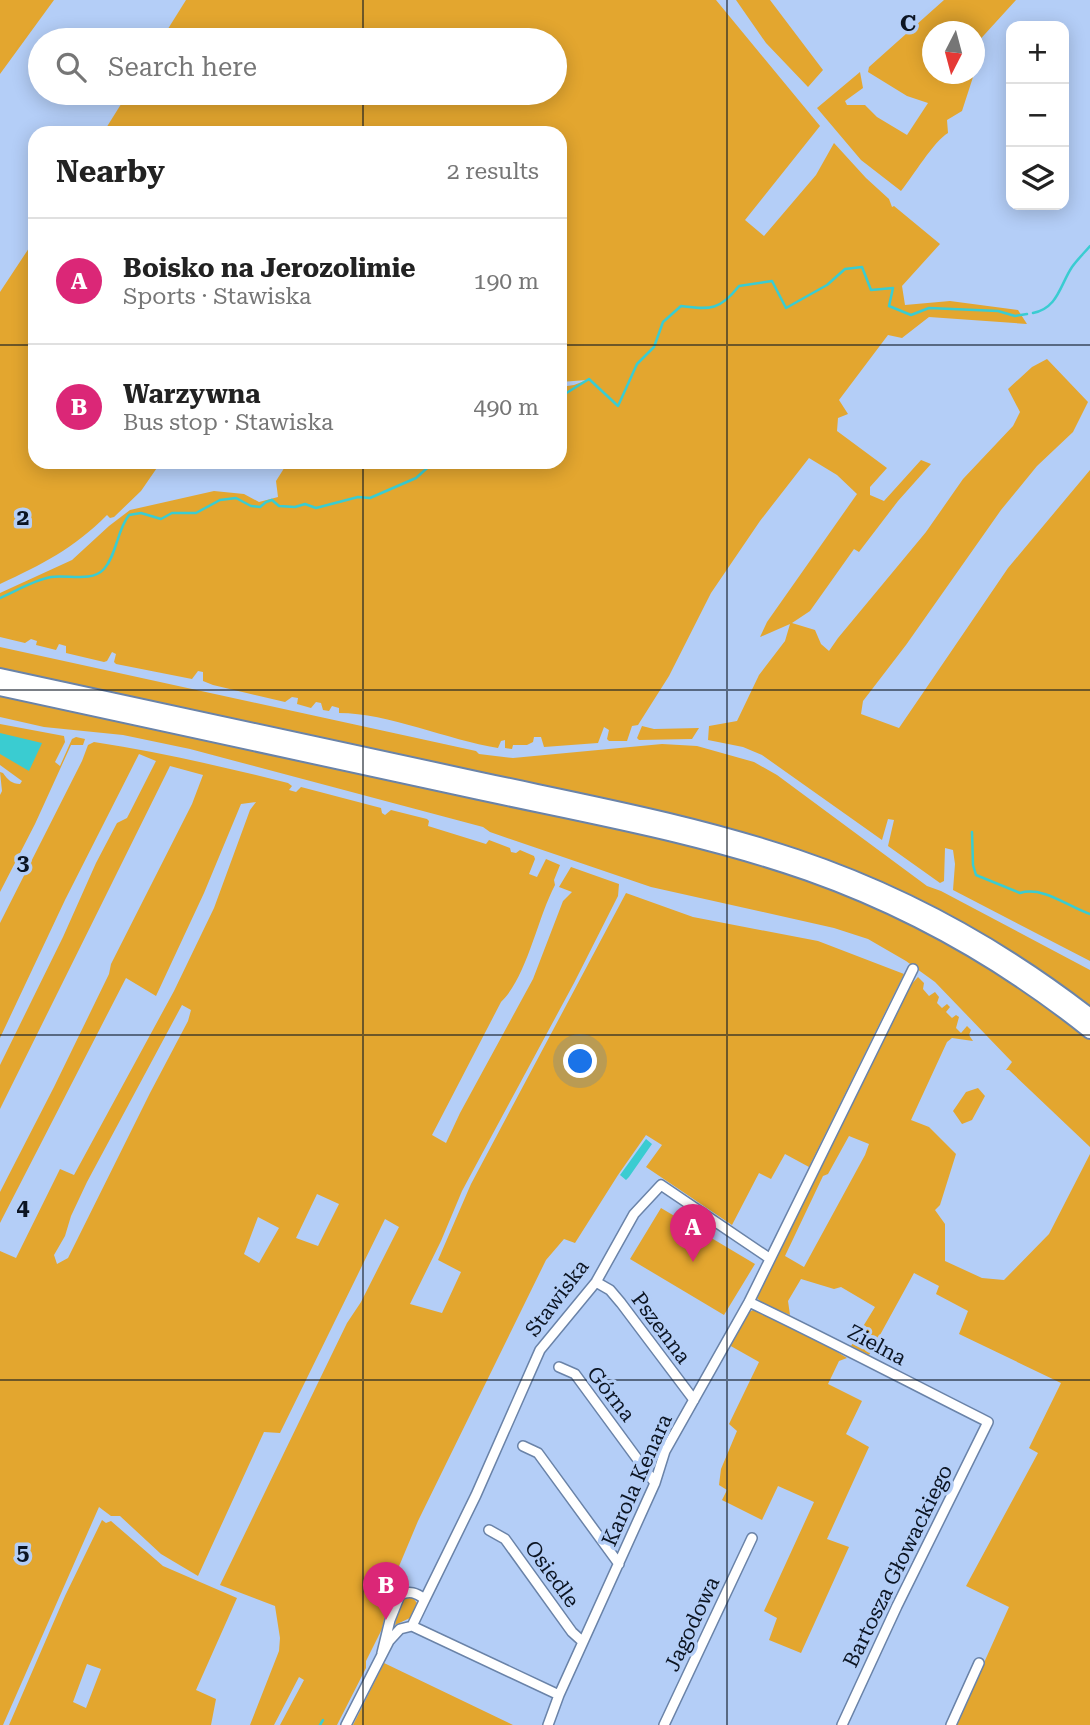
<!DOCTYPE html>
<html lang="en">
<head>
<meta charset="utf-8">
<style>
  body { margin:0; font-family:"Roboto Serif",serif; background:#f2f2f2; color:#222 }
  .controls { position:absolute; right:21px; top:21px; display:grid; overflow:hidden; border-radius:14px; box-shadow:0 4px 18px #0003 }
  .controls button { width:63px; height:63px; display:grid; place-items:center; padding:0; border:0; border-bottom:2px solid #e0e0e0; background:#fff; color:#222; font:35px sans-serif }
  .compass { position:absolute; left:922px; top:21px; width:63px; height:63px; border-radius:50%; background:#fff; box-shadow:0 4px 18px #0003; rotate:186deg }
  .you { position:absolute; left:581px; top:1062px; width:24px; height:24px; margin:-18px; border:5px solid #fff; border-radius:50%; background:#1a73e8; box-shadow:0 0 0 10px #1a73e833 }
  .badge { display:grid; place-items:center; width:46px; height:46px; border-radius:50%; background:#db2777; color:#fff; font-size:23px; font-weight:700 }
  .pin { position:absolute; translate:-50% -58px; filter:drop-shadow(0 2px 4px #0008) }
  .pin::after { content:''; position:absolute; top:37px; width:24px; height:21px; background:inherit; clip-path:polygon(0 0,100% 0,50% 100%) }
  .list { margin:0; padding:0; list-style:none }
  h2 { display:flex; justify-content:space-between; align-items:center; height:91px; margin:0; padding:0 28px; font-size:30px }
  h2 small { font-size:23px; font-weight:400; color:#767676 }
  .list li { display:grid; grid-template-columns:46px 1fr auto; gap:21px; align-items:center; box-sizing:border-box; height:126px; padding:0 28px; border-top:2px solid #e0e0e0 }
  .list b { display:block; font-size:26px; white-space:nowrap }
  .list p { margin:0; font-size:23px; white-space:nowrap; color:#767676 }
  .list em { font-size:23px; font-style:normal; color:#767676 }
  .icon { flex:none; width:38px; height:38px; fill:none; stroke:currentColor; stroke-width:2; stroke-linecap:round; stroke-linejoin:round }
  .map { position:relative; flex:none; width:1090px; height:1725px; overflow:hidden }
  .search { position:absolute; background:#fff; box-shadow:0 4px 18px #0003; left:28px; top:28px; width:539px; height:77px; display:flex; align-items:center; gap:18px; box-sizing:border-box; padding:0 24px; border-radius:38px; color:#767676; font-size:26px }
  .panel { position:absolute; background:#fff; box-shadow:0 4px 18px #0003; left:28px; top:126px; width:539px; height:343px; border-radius:21px }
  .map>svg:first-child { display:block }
</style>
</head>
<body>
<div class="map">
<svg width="1090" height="1725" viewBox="0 0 1090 1725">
  <rect width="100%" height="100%" fill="#b4cef7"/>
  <path fill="#e3a62f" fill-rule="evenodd" d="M0 0H54L0 74Z
    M186 0H716L820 126 745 220 764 236 816 175 834 143 866 178 889 199 892 207 894 206 940 244 902 286 905 305 950 301 1018 310 1027 324 929 317 902 338 888 335 839 400 848 414 838 418 837 431 887 468 870 487V495L884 501 921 460 931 464 898 501 859 552 854 549 810 611 792 623 815 630 821 644 829 651 838 638 926 532 963 479 1013 426 1020 412 1008 389 1032 367 1047 359 1088 402 1073 432 1037 466 1001 510 906 645 863 701 861 714 899 728 1008 568 1090 470V961L953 890 955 864 953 850 945 848 944 881 940 883 888 846 894 820 888 819 882 840 762 755 743 747 708 740 709 726 737 721 759 675 785 641 790 624 760 637 767 622 857 494 837 475 809 458 760 521 711 593 669 676 638 725 632 726 627 741H609L607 739 609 730 604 727 598 743 544 747 541 737H534L533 742 527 745H513L512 749 505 748V740L501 741 498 748C448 740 388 713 339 713V708L332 706 329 711 323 710 321 703 316 702 311 708 297 704 298 698 292 697 285 702 213 685 203 681V672L198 671 192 679 116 664 114 662 116 654 112 652 107 661 104 662 66 653V646L59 644 56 650 36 645 37 641 31 639 25 643 0 637V593L72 560 109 526 130 510 214 491 244 494 259 502 278 497 276 481 288 462H560V387L574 385 587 380 560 382V133H103L128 93H555V40H161Z
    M736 0H770L823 70 808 87 766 43Z
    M944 0H1016L975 45 974 32H932V74H974L962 111 947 120 948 133C934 141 913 176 901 191L861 160 817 108 860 72 863 88 845 101 847 105H865L877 117 907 135 928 103 907 96 868 72 869 67Z
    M35 239V462H161L141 491 114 517 110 518 107 515C73 549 43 564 0 584V292Z
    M0 647 476 751 479 754 513 758 662 744 697 746 754 762 777 775 927 886 941 891 1090 970V1009L884 884 0 670Z
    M0 693 691 844C742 859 793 873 843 892 932 928 1016 978 1090 1039V1147L1009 1070H1006L1012 1062 935 982 906 961 868 939 834 928 651 887 519 842 490 832 483 827 190 749 123 735 44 727 0 717Z
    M0 724 64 736 65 742 55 762 60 766 72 739 76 737 85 739 83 745H71L35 824 0 892V795L2 791 0 772 3 773C8 780 12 784 20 784L22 781 0 765Z
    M642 726 654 729 699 728 692 739 639 740 637 738Z
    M94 742C160 752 224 767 288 783L292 786 289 790 296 792 301 787 381 808 382 813 385 815 391 810 427 819 429 821 428 826 486 844 489 840 510 848 511 852 516 853 520 850 534 856 535 859 529 874 537 877 546 859 560 865 554 880 555 885C537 919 527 977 501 1002L432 1135 446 1143 460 1113 533 979 563 901 572 892 559 887 571 867 619 884 618 896 574 983 462 1191 441 1241 410 1304 442 1313 461 1272 438 1260 471 1184 626 893 693 917 818 941 904 974 809 1167 785 1154 771 1179 759 1173 732 1225 646 1167 662 1145 646 1135 618 1175 575 1243 564 1239 546 1260 418 1521 392 1583V1597L387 1605 382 1629 366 1661V1668L337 1725H280L304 1680 299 1677 274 1725H250L279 1651 280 1638 275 1606 220 1585 347 1323 361 1302 399 1227 385 1219 280 1433 264 1432 198 1576 161 1554 120 1516H111L99 1507 3 1725H0V1251L16 1258 60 1169 74 1175 174 991 214 908 250 810 256 802 241 804 204 893 156 996 126 978 0 1223V1192L54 1087 109 974 111 964 192 804 203 775 170 766 0 1109V1065L63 937 96 863 117 823 127 818 156 761 139 754 65 900 0 1038V923L82 761 88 745ZM182 1005 191 1010 188 1021 150 1093 68 1258 57 1264 54 1255 65 1236 71 1216 87 1182ZM317 1194 339 1204 318 1246 296 1238ZM258 1217 279 1228 259 1263 244 1254Z
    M918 977 924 983 923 989 929 996 935 992 939 997 937 1003 942 1008 947 1004 950 1007 946 1012 952 1018 956 1015 959 1017 956 1028 961 1033 967 1026 971 1030 969 1035 973 1041 952 1038 947 1042 911 1120 929 1127 956 1154 940 1205 935 1210 945 1224V1261L982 1278 1004 1280 1049 1234 1090 1154V1725H956L1009 1607 966 1586 1038 1453 1029 1448 1061 1383 959 1334 968 1311 936 1294 939 1286 914 1273 869 1355 851 1346 875 1307 841 1287 834 1289 801 1279 788 1301 790 1315 763 1304 756 1297 908 988ZM849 1136 869 1144 865 1155 804 1267 785 1256 823 1176 828 1174Z
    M978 1088 985 1096 972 1120 962 1124 953 1111 966 1092Z
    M661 1208 755 1264 724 1315 630 1259Z
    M755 1309C785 1327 817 1339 847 1358L839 1361 828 1384 862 1401 846 1434 869 1447 827 1539 849 1547 801 1653 769 1640 777 1618 764 1611 814 1502 778 1486 762 1520 722 1500 727 1490 719 1485 721 1469 737 1431 729 1424 759 1362 729 1345 749 1312Z
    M102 1520 106 1523 111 1521 163 1566 237 1598 196 1690 216 1699 211 1725H9L65 1596ZM87 1664 101 1669 86 1708 73 1702Z
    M407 1597 413 1598 417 1603 412 1617 395 1625 401 1600Z
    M384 1663 513 1725H353Z"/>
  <path fill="#3accd1" d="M0 733 42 743 29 771 0 754Z
    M646 1139 652 1144 629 1177 626 1180 620 1175Z"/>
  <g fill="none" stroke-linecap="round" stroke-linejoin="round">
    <path stroke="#3accd1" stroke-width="2.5" d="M1033 313C1058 308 1060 285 1072 267 1077 260 1084 253 1090 246
      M560 397 589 379 618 406 637 364 654 347 663 322 681 306C711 310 720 310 739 286L772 281 786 308 827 285 845 269 862 267 871 290 893 288 889 306 911 315 929 308 998 311 1015 316 1027 314
      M0 598C16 591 34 580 51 577 67 574 91 583 104 569 117 554 117 530 129 515L141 513 161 519 172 513H196L220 500 236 498 251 506 260 507 266 502 272 500 279 506 295 507 305 504 316 508 358 497 370 498 416 478 434 462
      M972 832 973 865 976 875 1020 893C1044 886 1068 907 1090 914
      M320 1725 323 1720"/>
    <g stroke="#6a83a8" stroke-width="12">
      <path id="minor" d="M596 1282 610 1290 621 1303 694 1400
        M749 1302C829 1340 908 1382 988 1422L897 1606 842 1725
        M559 1367 575 1374 655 1483
        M523 1446 538 1453 619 1564
        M489 1530 505 1539 572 1632 583 1642
        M425 1599 476 1495 540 1350 596 1282 634 1214 661 1185 769 1258
        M412 1626 559 1695
        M346 1725 389 1641 400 1629 412 1626 425 1599C416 1593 410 1590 400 1595L390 1620 382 1653
        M548 1725 559 1695 655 1483 665 1451 749 1302 913 969
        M664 1725 752 1538
        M951 1725 979 1663"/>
    </g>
    <g stroke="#6a83a8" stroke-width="18">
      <path id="primary" d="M0 676C153 709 306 742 458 775 571 800 687 820 796 857 903 893 1001 947 1090 1016
        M0 688C155 721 310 755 465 789 579 814 697 834 808 873 910 909 1005 963 1090 1031"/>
    </g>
    <use href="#minor" stroke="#fff" stroke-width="9"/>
    <use href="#primary" stroke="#fff" stroke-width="14"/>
  </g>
  <path fill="none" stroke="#0c1523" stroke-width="2" stroke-opacity="0.55" d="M363 0V40M727 0V1725M363 93V133M0 345H35M560 345H1090M363 462V1725M0 690H1090M0 1035H1090M0 1380H1090"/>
  <g text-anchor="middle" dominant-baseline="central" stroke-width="7" stroke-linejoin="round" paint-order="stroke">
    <g font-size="21" fill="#0c1523" stroke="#b4cef7">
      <text transform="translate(557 1298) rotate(-53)">Stawiska</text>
      <text transform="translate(661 1328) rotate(53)">Pszenna</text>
      <text transform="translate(877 1345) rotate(28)">Zielna</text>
      <text transform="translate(611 1394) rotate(52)">Górna</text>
      <text transform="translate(637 1480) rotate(-66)">Karola Kenara</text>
      <text transform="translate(898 1566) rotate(-64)">Bartosza Głowackiego</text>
      <text transform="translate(552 1574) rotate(54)">Osiedle</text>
      <text transform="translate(692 1624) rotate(-65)">Jagodowa</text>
    </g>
  </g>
  <g font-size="23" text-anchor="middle" font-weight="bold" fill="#0c1523" stroke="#b4cef7" stroke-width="7" stroke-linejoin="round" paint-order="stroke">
    <text x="908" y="31">C</text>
    <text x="23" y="525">2</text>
    <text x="23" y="870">3</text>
    <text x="23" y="1215">4</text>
    <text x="23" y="1560">5</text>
  </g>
</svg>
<div class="controls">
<button>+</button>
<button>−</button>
<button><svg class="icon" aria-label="layers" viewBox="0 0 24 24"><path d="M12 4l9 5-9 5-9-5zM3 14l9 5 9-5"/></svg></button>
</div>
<svg class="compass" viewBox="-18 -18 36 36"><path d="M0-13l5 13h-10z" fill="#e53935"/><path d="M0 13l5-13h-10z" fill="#767676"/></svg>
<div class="you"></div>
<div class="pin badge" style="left:693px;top:1262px">A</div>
<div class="pin badge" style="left:386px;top:1620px">B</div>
<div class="search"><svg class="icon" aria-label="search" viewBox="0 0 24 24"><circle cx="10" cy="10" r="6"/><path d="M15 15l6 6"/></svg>Search here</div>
<section class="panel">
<h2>Nearby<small>2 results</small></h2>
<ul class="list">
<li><span class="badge">A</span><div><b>Boisko na Jerozolimie</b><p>Sports · Stawiska</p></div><em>190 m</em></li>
<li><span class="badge">B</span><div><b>Warzywna</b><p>Bus stop · Stawiska</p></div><em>490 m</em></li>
</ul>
</section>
</div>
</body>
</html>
